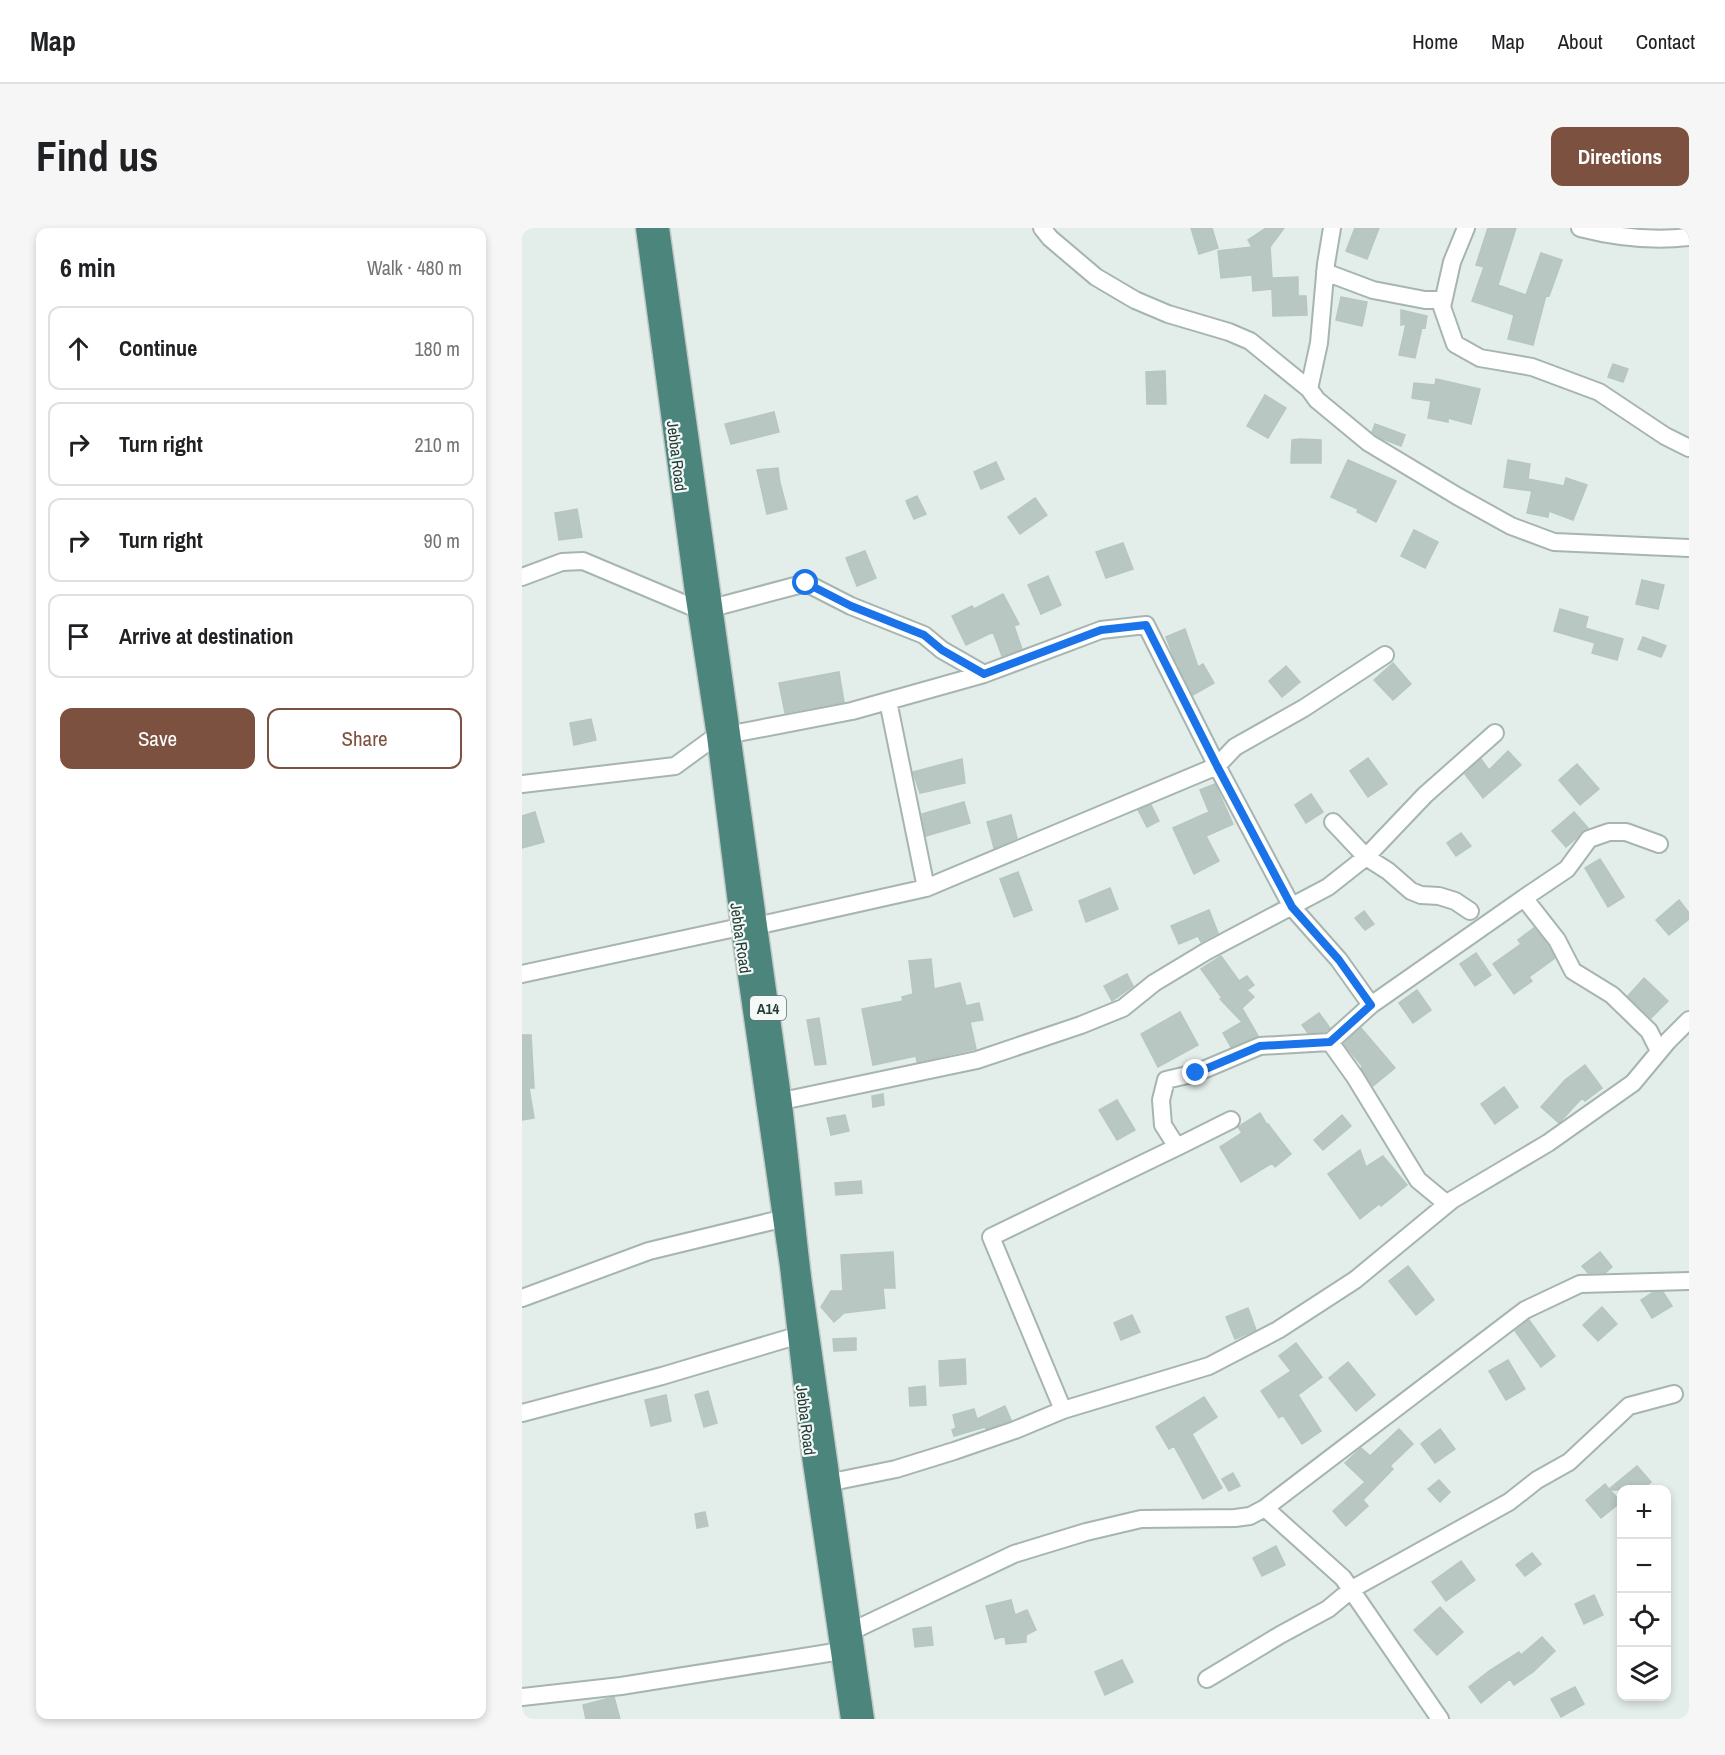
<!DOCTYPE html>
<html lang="en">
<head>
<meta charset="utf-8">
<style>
  body { margin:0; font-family:"Archivo Narrow",sans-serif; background:#f6f6f6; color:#202124 }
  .controls { position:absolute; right:18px; bottom:18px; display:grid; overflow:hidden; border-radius:12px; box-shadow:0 3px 9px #0003 }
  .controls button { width:54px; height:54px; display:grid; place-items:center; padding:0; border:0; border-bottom:2px solid #e0e0e0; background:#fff; color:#202124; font:30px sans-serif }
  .stop { position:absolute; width:18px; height:18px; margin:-14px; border:4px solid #1a73e8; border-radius:50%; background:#fff }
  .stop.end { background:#1a73e8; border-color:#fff; box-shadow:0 2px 6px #0008 }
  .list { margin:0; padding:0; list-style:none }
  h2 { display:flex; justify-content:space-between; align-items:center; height:78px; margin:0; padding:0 24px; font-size:26px }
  h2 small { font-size:20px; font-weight:400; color:#757577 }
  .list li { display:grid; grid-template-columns:39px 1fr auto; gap:18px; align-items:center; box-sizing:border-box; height:84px; margin:0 12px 12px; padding:0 12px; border:2px solid #e0e0e0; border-radius:12px }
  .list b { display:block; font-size:22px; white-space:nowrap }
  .list em { font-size:20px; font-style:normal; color:#757577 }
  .actions { display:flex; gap:12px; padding:18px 24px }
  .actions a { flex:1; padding:14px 0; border:2px solid #7d513f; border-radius:12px; text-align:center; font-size:21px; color:#7d513f }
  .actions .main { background:#7d513f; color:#fff }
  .icon { flex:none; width:33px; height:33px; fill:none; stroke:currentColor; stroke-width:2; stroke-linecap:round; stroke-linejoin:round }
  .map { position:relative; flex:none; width:1167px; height:1491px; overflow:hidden; border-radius:12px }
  header { display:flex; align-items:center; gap:36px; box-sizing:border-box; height:84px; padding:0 30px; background:#fff; border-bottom:2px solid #e0e0e0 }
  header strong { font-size:28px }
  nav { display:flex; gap:33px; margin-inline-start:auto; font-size:21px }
  .intro { display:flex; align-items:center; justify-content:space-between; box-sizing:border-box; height:144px; padding:0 36px }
  h1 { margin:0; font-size:42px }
  .button { padding:15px 27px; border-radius:12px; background:#7d513f; color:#fff; font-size:21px; font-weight:700 }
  main { display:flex; gap:36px; padding:0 36px }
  aside { flex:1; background:#fff; border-radius:12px; box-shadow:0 3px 9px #0003 }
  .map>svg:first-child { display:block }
</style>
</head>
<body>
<header>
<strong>Map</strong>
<nav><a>Home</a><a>Map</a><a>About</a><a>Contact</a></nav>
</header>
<div class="intro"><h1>Find us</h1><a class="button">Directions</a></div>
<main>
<aside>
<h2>6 min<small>Walk · 480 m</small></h2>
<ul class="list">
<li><svg class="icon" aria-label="ahead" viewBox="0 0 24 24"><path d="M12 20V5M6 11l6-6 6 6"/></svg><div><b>Continue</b></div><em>180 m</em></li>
<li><svg class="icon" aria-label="right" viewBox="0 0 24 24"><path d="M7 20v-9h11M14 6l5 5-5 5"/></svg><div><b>Turn right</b></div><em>210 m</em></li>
<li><svg class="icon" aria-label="right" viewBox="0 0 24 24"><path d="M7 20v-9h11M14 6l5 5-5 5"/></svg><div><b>Turn right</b></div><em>90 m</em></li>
<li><svg class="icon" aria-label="arrive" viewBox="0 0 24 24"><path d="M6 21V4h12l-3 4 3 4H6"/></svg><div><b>Arrive at destination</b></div></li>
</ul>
<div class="actions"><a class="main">Save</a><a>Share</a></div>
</aside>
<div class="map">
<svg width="1167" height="1491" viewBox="0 0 1167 1491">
  <rect width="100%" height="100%" fill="#e3ede9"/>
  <path fill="#b8c7c2" stroke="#b6c6c0" stroke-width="1.5" d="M669 0H690L696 20 677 26Z
    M744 0H762L748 19 750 50 776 49V68H784L785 87 751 88 750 61 731 63 730 47 699 50 696 23 730 19 726 12Z
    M833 0H857L845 31 824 23Z
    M966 0H994L976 57 1004 67 1019 25 1040 32 1027 68 1024 67 1011 117 986 111 992 87 950 73 962 39 954 37Z
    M819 69 845 74 840 98 814 92Z
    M879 82 905 88 903 100 900 99 893 130 877 127 884 96 879 97Z
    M1091 136 1106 141 1101 154 1086 149Z
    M643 143 644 176H625L624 144Z
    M914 151 958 161 949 196 926 190V194L906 190 909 173 890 170 892 155 913 157Z
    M743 167 764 180 746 210 725 198Z
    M252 184 257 204 209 216 203 196Z
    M853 196 883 207 879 218 861 211 850 204Z
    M778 211 799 212V235H769L770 212Z
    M826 232 874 253 854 294 835 284 836 281 809 269Z
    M986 232 1008 236 1006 251 1042 258 1044 250 1065 257 1051 292 1027 283 1026 289 1005 285 1010 263 982 259Z
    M474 234 482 251 459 261 452 244Z
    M256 240 258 255 265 281 245 286 235 242Z
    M395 268 404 286 392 291 384 273Z
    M513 270 525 287 498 306 486 289Z
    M55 281 60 309 37 312 33 285Z
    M892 302 916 314 903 340 879 328Z
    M601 315 611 341 584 350 574 324Z
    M343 323 354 350 335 358 324 330Z
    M526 348 539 377 519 386 506 357Z
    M1120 352 1142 357 1136 381 1114 376Z
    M481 366 497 396 492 398 500 421 480 428 471 404 444 417 430 388 450 378 452 381Z
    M1038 381 1066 389 1063 400 1101 411 1095 432 1070 425 1073 415 1032 403Z
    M663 401 676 439 681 436 692 455 671 467 651 427 644 409Z
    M1121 409 1144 418 1139 429 1116 421Z
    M871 435 889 456 871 472 852 452Z
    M764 438 778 454 760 469 747 453Z
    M317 444 322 474 263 485 257 455Z
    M69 491 74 512 52 517 48 495Z
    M986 523 999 537 961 570 943 546 959 531 967 542Z
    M846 530 865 556 846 569 828 543Z
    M440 531 443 555 398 565 391 544Z
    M1055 536 1077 561 1058 577 1037 552Z
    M693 556 711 596 684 608 697 633 672 646 651 600 687 584 678 562Z
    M789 566 801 584 784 595 773 577Z
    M442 574 448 595 404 608 400 586Z
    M629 577 637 593 625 599 616 582Z
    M13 584 22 614 0 620V588Z
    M1052 584 1066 600 1044 619 1030 603Z
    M489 587 495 610 472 620 465 594Z
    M939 605 949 618 934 628 925 615Z
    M1078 631 1102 669 1086 679 1063 640Z
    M496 644 510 682 492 689 478 651Z
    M588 660 596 681 564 694 557 673Z
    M1157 672 1167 685V691L1147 707 1134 692Z
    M687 682 696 705 679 714 676 708 657 716 649 698Z
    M842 683 852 696 843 702 833 690Z
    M1012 700 1026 718 1033 730 1007 749 1010 753 992 766 971 736 999 716 996 712Z
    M954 725 969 747 953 758 938 736Z
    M699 728 717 753 725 748 732 757 725 762 732 769 720 780 736 808 709 819 701 805 720 794 698 771 700 770 679 741Z
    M409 731 412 761 438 755 444 778 457 775 461 792 448 794 454 821 395 834 394 828 351 837 340 781 381 773 380 769 391 766 387 733Z
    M605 746 611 758 590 773 582 758Z
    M1122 750 1146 773 1129 790 1106 768Z
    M895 762 909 782 891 795 877 775Z
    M658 784 676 817 636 839 619 806Z
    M797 785 808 800 802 804 786 805 780 797Z
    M297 790 304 836 293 837 285 792Z
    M839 800 873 840 851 858 839 840 841 839 822 816Z
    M0 807H9L12 860H7L12 890 0 892Z
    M1063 837 1080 860 1063 873 1060 870 1037 895 1019 879 1043 852Z
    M982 859 996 879 973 896 959 876Z
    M361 866 362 877 351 879 350 868Z
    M595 872 613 902 595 912 577 882Z
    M738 885 745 897 746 896 769 926 753 939 750 935 719 954 698 919 720 905 716 899Z
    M323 887 327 903 309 907 305 890Z
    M820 887 829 898 801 922 792 912Z
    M838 922 844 939 861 928 885 957 859 978 857 976 838 991 806 946Z
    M339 953 340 965 314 967 313 955Z
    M371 1024 373 1060H361L363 1080 322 1085 312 1094 299 1079 309 1063H321L319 1027Z
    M1078 1024 1090 1039 1083 1045H1066L1060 1038Z
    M886 1038 912 1072 894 1087 867 1053Z
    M1141 1064 1150 1078 1130 1090 1119 1072 1130 1065Z
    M1080 1079 1095 1096 1076 1113 1061 1097Z
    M726 1080 734 1102 713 1111 704 1089Z
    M610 1087 618 1104 599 1112 592 1095Z
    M1007 1092 1033 1128 1019 1139 993 1103Z
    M334 1110V1122L312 1123 311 1111Z
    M774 1115 800 1149 776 1167 799 1203 780 1216 761 1187 757 1190 739 1163 769 1143 757 1128Z
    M443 1131 444 1156 418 1158 417 1133Z
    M986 1132 1003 1161 984 1172 967 1143Z
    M826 1134 853 1167 834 1183 807 1150Z
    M403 1158 404 1177 388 1178 387 1160Z
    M186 1163 195 1195 182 1199 173 1167Z
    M144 1167 149 1193 129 1198 123 1172Z
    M682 1169 695 1189 670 1206 700 1260 681 1271 652 1218 647 1221 634 1199Z
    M483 1178 489 1192 464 1201 463 1199 432 1208 430 1202 434 1200 431 1187 452 1181 455 1191Z
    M877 1201 891 1216 868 1238 871 1241 841 1272 846 1278 824 1298 811 1283 843 1254 823 1235 839 1220 848 1228Z
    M918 1201 933 1221 913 1235 899 1216Z
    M1115 1238 1129 1254 1120 1262H1088L1099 1274 1079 1290 1064 1272 1083 1256 1087 1261Z
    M711 1245 718 1258 707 1263 700 1251Z
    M917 1252 928 1264 918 1274 906 1261Z
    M183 1284 186 1298 175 1300 173 1286Z
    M754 1318 763 1337 740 1348 731 1330Z
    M1010 1325 1019 1336 1003 1348 994 1337Z
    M939 1333 953 1352 924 1373 910 1354Z
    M1072 1367 1081 1387 1062 1396 1053 1376Z
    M489 1372 493 1387 505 1382 514 1402 504 1407V1414L484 1416 483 1408 473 1411 464 1378Z
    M918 1379 941 1404 915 1427 892 1402Z
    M409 1399 411 1417 393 1419 391 1401Z
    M1020 1409 1033 1423 1011 1444 992 1457 988 1451 959 1475 947 1459 967 1443 997 1424 999 1427Z
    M600 1432 611 1454 583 1467 573 1444Z
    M1053 1459 1062 1476 1039 1489 1029 1471Z
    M92 1469 98 1491H64L61 1477Z"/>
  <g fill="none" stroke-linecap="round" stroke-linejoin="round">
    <g stroke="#a6b5b0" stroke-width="20">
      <path id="minor" d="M520 0 528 10 574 49 613 72 646 86 707 104 728 113 787 161 795 172 847 215 935 268 989 298 1032 314 1167 320
        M944 0 930 34 920 79 933 116 958 130 1010 139 1077 164 1143 208 1167 220
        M1058 0C1093 9 1132 13 1167 9
        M803 44 851 62 903 72H921
        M787 161 797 115 804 36 810 0
        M0 349 40 334 61 333 175 381
        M190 380 284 355 329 378 402 407 420 422 462 446
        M366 473 404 660 695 538 713 519 782 480 863 427
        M210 506 330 483 462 446 579 402 624 397 695 538 770 679 817 732 849 777
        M0 556 153 538 194 508
        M811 594 844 629 866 643 889 663 899 667 917 668 933 673 948 683
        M1002 670 1045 641 1067 611 1087 604H1104L1137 616
        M234 698 404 660
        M0 746 218 699
        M808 814 849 777 1002 670 1035 712 1051 743 1090 767 1127 803 1137 823
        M260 873 455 832 559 797 601 780 632 755 685 723 806 659 844 629 903 567 973 505
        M709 892 655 919 641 897 639 872 644 852 674 845 738 818 808 814 833 849 896 952 925 976
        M0 1070 127 1023 259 991
        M541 1182 469 1009 655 919
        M0 1185 140 1148 274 1108
        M310 1254 374 1241 432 1223 493 1202 541 1182 687 1138 756 1102 833 1052 930 972 1026 915 1111 855 1146 813 1167 792
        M743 1280 821 1350 918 1491
        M330 1403 492 1326 564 1304 619 1291 713 1290 728 1288 743 1280 1003 1082 1058 1056 1167 1053
        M685 1451 758 1407 806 1381 830 1361 987 1274 1015 1252 1047 1234 1107 1178 1152 1166
        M0 1469 99 1458 319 1423"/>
    </g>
    <g stroke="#c1c9c7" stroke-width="21">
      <path id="trunk" d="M123 0 172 364 194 508 218 699 267 1038 289 1228 328 1491
        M138 0C179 290 219 579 260 869 268 931 273 994 281 1057 302 1201 322 1346 343 1491"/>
    </g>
    <use href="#minor" stroke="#fff" stroke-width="16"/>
    <use href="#trunk" stroke="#4c857b" stroke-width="18"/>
  </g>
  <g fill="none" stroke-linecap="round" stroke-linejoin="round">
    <path stroke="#1a73e8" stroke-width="8" d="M284 355 329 378 402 407 420 422 462 446 579 402 624 397 695 538 770 679 817 732 849 777 808 814 738 818 674 845"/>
  </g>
  <g text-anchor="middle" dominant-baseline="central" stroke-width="4.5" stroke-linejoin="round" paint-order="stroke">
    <rect fill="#f4f9f7" stroke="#627571" stroke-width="1.5" x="228" y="768" width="36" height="24" rx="4.5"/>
    <g font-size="15" font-weight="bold" fill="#233d38">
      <text x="246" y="780">A14</text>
    </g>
    <g font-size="16" fill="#233d38" stroke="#f4f9f7">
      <text transform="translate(155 228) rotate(83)">Jebba Road</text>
      <text transform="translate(219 710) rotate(82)">Jebba Road</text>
      <text transform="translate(284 1192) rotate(83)">Jebba Road</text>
    </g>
  </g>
</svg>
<div class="controls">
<button>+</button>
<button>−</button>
<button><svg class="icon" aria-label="locate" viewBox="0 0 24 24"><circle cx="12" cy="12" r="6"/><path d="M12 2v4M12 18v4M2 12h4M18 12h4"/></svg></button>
<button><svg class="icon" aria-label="layers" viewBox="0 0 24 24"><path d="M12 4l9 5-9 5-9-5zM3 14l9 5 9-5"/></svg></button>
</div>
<div class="stop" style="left:284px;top:355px"></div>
<div class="stop end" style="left:674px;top:845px"></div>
</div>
</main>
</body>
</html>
